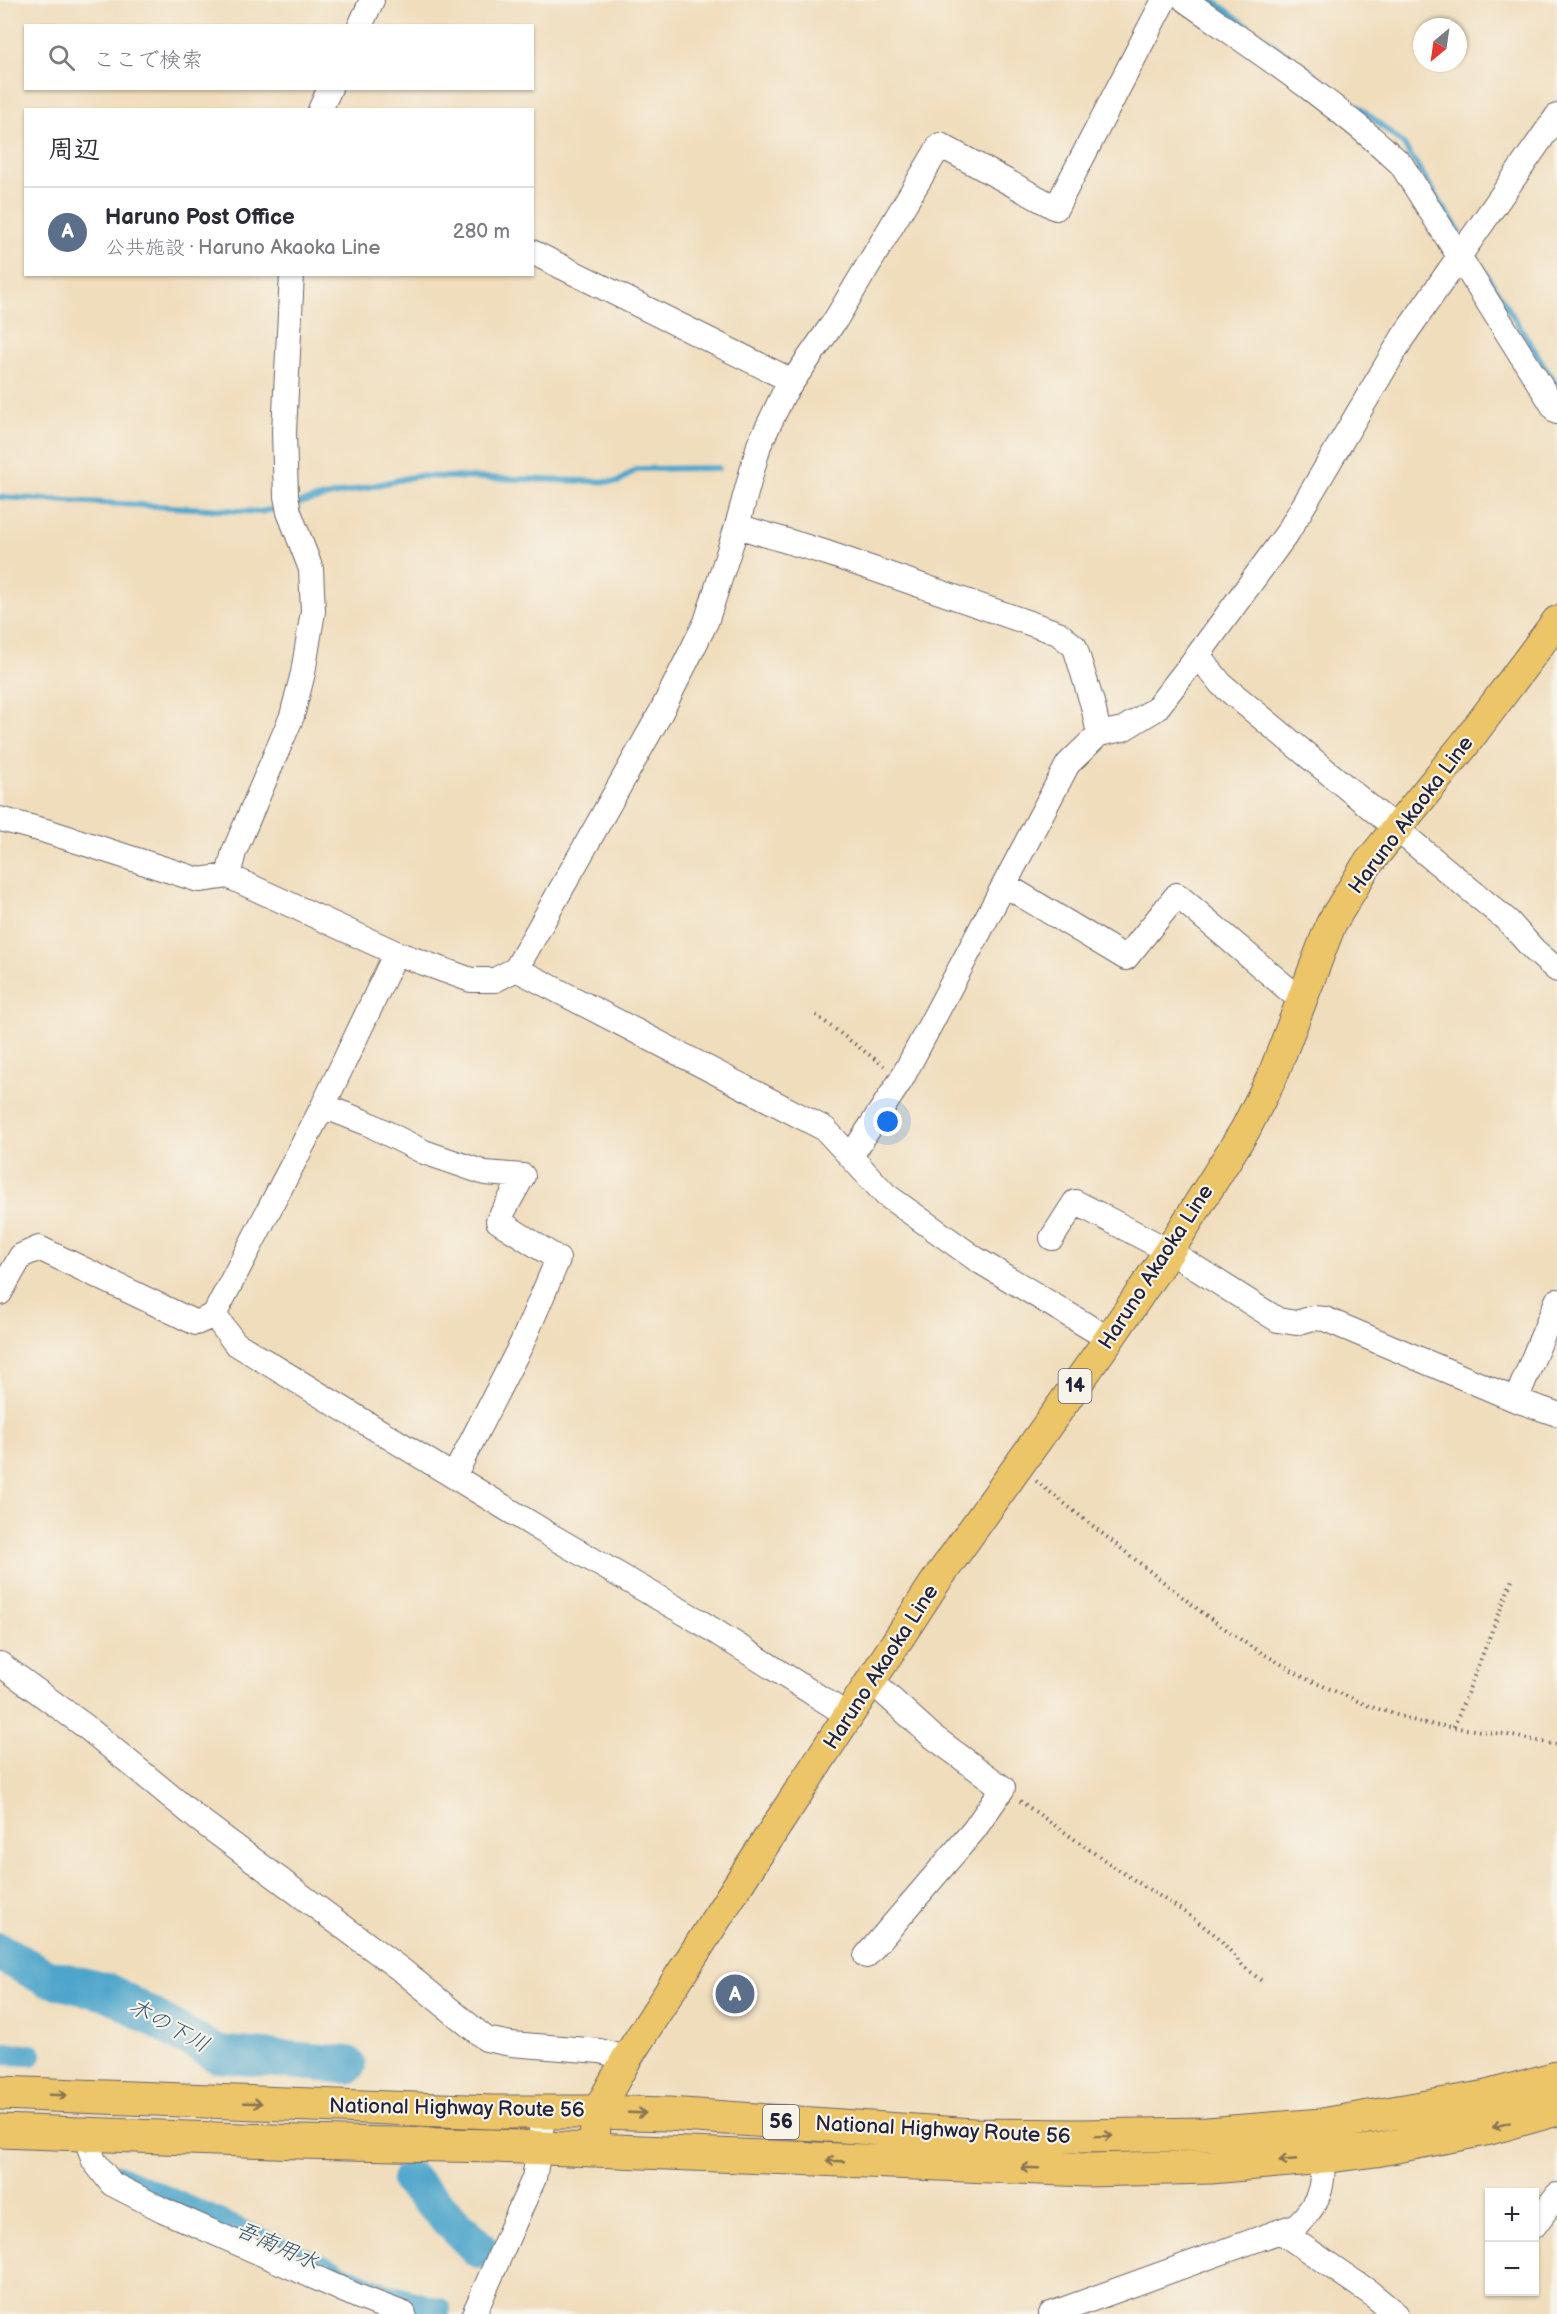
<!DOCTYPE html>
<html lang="ja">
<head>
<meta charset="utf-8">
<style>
  body { margin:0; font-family:"Balsamiq Sans","Klee One",sans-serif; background:#f2f2f3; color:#2b2b33 }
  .controls { position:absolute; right:18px; bottom:18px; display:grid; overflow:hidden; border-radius:0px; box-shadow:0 2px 4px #0004 }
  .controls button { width:54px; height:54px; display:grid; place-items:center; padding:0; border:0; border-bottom:2px solid #e1e1e2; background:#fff; color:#2b2b33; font:30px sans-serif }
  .compass { position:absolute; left:1413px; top:18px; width:54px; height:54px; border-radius:50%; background:#fff; box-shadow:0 2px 4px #0004; rotate:209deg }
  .you { position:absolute; left:888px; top:1122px; width:21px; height:21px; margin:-15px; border:4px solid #fff; border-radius:50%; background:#1a73e8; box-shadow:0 0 0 9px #1a73e833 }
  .badge { display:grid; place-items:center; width:39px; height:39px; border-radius:50%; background:#1a73e8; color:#fff; font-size:20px; font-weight:700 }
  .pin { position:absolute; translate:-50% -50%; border:3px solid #fff; box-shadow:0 2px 6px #0006 }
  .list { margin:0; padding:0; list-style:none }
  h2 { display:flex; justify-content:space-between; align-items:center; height:78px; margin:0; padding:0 24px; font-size:26px }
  h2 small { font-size:20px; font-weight:400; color:#7c7c81 }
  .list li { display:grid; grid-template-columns:39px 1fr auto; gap:18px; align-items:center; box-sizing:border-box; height:90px; padding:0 24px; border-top:2px solid #e1e1e2 }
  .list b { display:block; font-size:22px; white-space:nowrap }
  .list p { margin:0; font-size:20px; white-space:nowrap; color:#7c7c81 }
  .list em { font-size:20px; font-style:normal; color:#7c7c81 }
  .icon { flex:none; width:33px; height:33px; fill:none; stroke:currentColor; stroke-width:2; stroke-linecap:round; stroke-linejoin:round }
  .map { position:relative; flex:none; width:1557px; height:2314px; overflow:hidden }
  .search { position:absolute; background:#fff; box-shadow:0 2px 4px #0004; left:24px; top:24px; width:510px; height:66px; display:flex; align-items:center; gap:15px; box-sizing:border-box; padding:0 21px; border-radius:0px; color:#7c7c81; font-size:22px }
  .panel { position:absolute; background:#fff; box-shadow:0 2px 4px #0004; left:24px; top:108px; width:510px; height:168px; border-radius:0px }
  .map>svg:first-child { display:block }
</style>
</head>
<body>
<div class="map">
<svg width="1557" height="2314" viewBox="0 0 1557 2314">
  <rect width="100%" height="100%" fill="#f7f3e8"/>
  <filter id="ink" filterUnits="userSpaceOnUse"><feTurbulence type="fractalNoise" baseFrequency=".0167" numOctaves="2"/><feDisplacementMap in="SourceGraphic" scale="12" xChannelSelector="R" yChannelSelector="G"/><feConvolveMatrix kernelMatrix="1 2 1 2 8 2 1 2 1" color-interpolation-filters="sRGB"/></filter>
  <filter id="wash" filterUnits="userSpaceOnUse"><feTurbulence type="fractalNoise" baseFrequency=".008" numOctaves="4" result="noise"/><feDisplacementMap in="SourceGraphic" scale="24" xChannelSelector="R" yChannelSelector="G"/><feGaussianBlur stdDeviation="1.35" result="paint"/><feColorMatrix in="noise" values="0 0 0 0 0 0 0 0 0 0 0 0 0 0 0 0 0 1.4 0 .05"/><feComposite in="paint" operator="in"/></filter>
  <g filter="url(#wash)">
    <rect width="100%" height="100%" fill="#f0ddbc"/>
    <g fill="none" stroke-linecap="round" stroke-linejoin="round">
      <path stroke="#4ea5cb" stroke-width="6" d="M1212 0 1369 115 1403 144 1459 231
        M1471 250 1557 386
        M0 497 260 512 284 507
        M294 504 416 476 618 482 637 469 718 468"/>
      <path stroke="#4ea5cb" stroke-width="22" d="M0 2054 31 2055
        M118 2175 383 2293 440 2309"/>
      <path stroke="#4ea5cb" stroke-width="38" d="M0 1952 45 1977 110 1993 217 2054 347 2065
        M410 2180 479 2249"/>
    </g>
  </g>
  <g filter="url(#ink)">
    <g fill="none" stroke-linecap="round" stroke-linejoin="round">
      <g stroke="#6a6368" stroke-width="26">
        <path id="minor" d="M1185 0C1259 52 1335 102 1401 164L1557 412
          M360 26 372 0
          M320 110 330 88
          M532 252 792 381
          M737 526 827 553 1058 633 1075 647 1093 706 1099 734 1123 729 1156 709 1198 655 1288 532 1403 337 1557 116
          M1198 655 1221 684 1508 921 1534 950 1557 970
          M0 819 46 831 199 880 228 876 396 953 471 980H495L516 969 660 714 706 622 737 526 759 445 783 395 836 319 940 145 1056 208 1164 0
          M228 876 234 852 292 716 303 673 313 611 311 569 289 512 286 496 284 432 292 274
          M1005 885 1126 958 1177 895 1302 1001
          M516 969 825 1129 886 1195 976 1259 1109 1339
          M323 1106 367 1123 424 1152 485 1173 523 1176 498 1221 558 1259 522 1343 454 1476
          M851 1156 901 1080 1068 764 1099 734
          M1052 1238 1075 1202 1169 1251 1278 1320 1296 1323 1313 1318 1325 1319 1516 1400 1557 1301
          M0 1293 21 1256 39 1248 196 1323 214 1315 323 1106 396 953
          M214 1315 235 1343 553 1537 697 1620 849 1716
          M1516 1400 1557 1414
          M0 1664 85 1726 197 1818 404 1972 486 2039 511 2044 600 2051 627 2058
          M866 1956 974 1830 1003 1788 932 1736 870 1680
          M85 2135 94 2161 112 2184 163 2210 359 2297 404 2314
          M1534 2226 1557 2195
          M1280 2231 1369 2292 1396 2314
          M474 2314 534 2178 539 2150 543 2112
          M1051 2314 1297 2225C1326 2197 1323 2179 1322 2140"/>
      </g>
      <g stroke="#6a6368" stroke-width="32">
        <path id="major" d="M593 2151 597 2112 627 2058 745 1874 936 1581 1109 1339 1169 1251 1245 1130 1273 1075 1331 924 1366 866 1465 744 1557 621"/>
      </g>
      <g stroke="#6a6368" stroke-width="35">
        <path id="highway" d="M0 2093 493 2112H597L668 2114 973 2135 1077 2136 1207 2134 1322 2125 1487 2097 1557 2078
          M0 2131 299 2142 493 2146 1087 2170 1211 2167 1322 2157 1376 2150 1490 2128 1557 2109"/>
      </g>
      <path stroke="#6a6368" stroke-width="4" stroke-dasharray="1.5 4.5" stroke-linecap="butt" d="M816 1015 884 1066
        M1036 1481 1204 1614 1250 1646 1307 1679 1369 1706 1422 1723 1503 1734 1557 1745
        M1454 1727 1512 1580
        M1020 1801 1117 1869 1183 1911 1218 1937 1243 1966 1263 1982"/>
      <use href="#minor" stroke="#fff" stroke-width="24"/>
      <use href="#major" stroke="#ecc569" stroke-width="30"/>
      <use href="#highway" stroke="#ecc569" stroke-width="33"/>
    </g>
    <defs><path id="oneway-shaft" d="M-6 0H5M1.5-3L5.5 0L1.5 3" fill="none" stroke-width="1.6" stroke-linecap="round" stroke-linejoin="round" transform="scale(1.5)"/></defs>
    <g stroke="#877452">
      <use href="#oneway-shaft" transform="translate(58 2095) rotate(2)"/>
      <use href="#oneway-shaft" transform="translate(253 2103) rotate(2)"/>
      <use href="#oneway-shaft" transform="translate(637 2113) rotate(2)"/>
      <use href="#oneway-shaft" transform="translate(1501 2125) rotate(164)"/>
      <use href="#oneway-shaft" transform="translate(1104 2136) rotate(-1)"/>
      <use href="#oneway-shaft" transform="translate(1288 2160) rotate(175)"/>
      <use href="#oneway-shaft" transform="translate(835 2161) rotate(-178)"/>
      <use href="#oneway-shaft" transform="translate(1030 2168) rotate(-178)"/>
    </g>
  </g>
  <g text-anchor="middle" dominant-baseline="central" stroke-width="4.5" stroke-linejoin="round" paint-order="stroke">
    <g fill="#f7f3e8" stroke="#62616f" stroke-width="1.5">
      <rect x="1058.5" y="1369" width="33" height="34" rx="4.5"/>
      <rect x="763" y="2105" width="36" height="34" rx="4.5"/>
    </g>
    <g font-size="20" font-weight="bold" fill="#22223b">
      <text x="1075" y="1386">14</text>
      <text x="781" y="2122">56</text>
    </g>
    <g font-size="21" fill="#22223b" stroke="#f7f3e8">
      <text transform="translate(1411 815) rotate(-53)">Haruno Akaoka Line</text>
      <text transform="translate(1156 1267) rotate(-57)">Haruno Akaoka Line</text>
      <text transform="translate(881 1667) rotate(-57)">Haruno Akaoka Line</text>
      <text transform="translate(457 2108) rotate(1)">National Highway Route 56</text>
      <text transform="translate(943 2130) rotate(3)">National Highway Route 56</text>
    </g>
    <g font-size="22" font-style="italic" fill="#345675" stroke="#f7f3e8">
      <text transform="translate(169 2026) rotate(29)">木の下川</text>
      <text transform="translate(277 2246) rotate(24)">吾南用水</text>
    </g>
  </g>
</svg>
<div class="controls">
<button>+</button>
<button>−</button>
</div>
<svg class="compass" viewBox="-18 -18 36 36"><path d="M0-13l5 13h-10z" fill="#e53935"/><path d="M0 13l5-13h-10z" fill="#7c7c81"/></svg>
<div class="you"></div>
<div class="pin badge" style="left:735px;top:1994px;background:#5c6f8a">A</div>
<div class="search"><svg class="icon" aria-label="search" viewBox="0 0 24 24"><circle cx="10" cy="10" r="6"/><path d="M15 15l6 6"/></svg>ここで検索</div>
<section class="panel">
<h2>周辺<small></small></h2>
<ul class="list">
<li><span class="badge" style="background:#5c6f8a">A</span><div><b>Haruno Post Office</b><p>公共施設 · Haruno Akaoka Line</p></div><em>280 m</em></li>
</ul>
</section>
</div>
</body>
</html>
